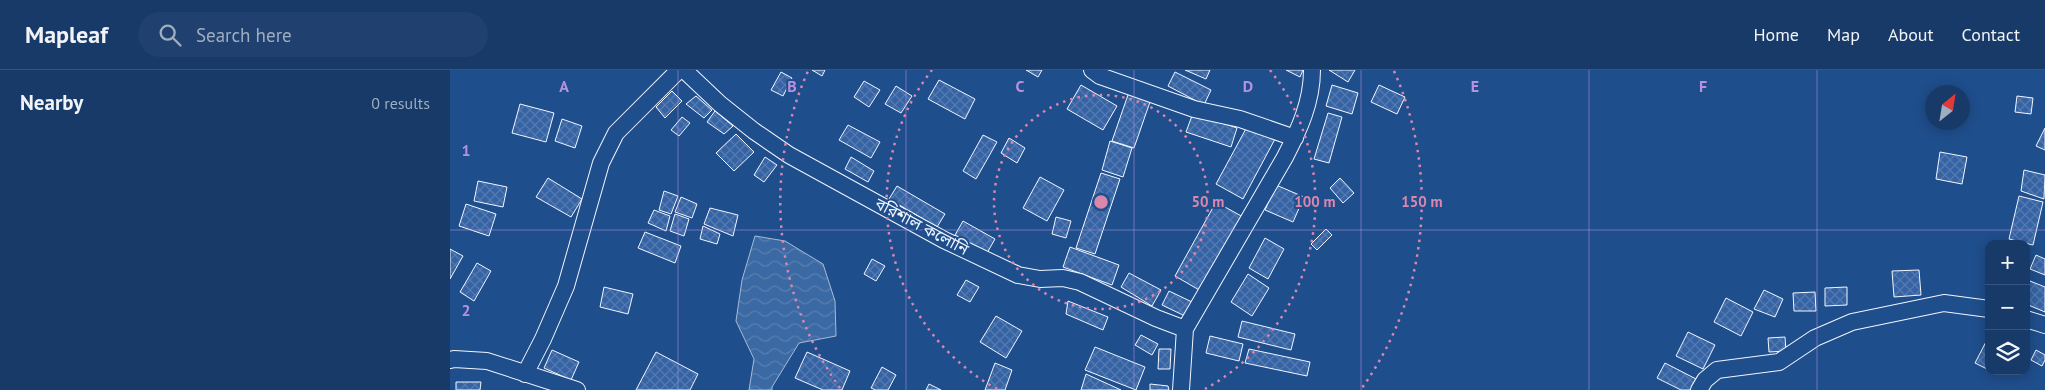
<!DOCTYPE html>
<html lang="en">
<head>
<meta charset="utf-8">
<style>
  body { margin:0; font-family:"PT Sans","Noto Sans Bengali",sans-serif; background:#20416f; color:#f1f3f6 }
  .controls { position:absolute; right:15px; bottom:15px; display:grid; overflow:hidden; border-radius:10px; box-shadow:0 2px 12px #0003 }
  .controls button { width:45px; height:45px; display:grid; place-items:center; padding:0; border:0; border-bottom:1px solid #36547d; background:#173a69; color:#f1f3f6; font:25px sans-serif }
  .compass { position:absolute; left:1475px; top:15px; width:45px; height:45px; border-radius:50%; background:#173a69; box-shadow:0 2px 12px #0003; rotate:30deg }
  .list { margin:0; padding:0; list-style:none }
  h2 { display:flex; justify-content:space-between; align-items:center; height:65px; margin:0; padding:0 20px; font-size:21px }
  h2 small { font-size:16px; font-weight:400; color:#9eadc0 }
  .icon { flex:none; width:28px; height:28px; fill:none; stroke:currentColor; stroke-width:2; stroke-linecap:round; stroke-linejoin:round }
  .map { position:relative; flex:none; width:1595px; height:320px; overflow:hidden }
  header { display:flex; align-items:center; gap:30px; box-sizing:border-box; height:70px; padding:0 25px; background:#173a69; border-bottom:1px solid #36547d }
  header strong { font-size:24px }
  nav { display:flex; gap:28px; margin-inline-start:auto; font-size:18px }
  .search { width:350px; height:45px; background:#20416f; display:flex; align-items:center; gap:12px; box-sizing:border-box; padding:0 18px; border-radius:28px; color:#9eadc0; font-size:19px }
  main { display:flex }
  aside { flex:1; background:#173a69 }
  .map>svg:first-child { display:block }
</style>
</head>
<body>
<header>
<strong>Mapleaf</strong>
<div class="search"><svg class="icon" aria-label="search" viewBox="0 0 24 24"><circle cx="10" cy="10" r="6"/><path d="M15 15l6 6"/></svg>Search here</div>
<nav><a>Home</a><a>Map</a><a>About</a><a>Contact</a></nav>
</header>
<main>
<aside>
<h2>Nearby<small>0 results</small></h2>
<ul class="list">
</ul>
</aside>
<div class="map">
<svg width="1595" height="320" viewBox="0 0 1595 320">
  <defs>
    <pattern id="water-waves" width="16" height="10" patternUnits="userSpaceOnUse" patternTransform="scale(1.25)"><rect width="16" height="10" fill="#3b69a3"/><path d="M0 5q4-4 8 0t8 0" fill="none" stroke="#587fb1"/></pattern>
    <pattern id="building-cross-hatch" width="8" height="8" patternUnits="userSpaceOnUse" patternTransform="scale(1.25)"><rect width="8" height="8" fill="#3563a3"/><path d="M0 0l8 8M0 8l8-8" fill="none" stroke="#537ab1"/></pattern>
  </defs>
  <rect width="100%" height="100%" fill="#1f4e8c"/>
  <path fill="url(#water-waves)" stroke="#a8bbd7" d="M305 166 335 171 373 194 385 231 386 266 349 273 322 317V320H299L304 289 286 251 292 210Z"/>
  <path fill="url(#building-cross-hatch)" stroke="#f2f6ff" d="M362 0H375L372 6Z
    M576 0H592L588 7Z
    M735 0H760L756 9Z
    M836 0H853L850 7Z
    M879 0H905L898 12Z
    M331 2 342 8 333 26 321 20Z
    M725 2 761 20 754 35 718 16Z
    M489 10 525 29 515 49 478 29Z
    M414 11 430 20 419 37 404 27Z
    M631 15 667 36 653 60 617 39Z
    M882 15 908 23 902 44 876 36Z
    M929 15 955 27 947 44 921 32Z
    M446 16 462 26 451 43 435 34Z
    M222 21 232 31 215 48 206 37Z
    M679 22 701 29 684 78 662 71Z
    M246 26 262 40 254 48 236 34Z
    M1567 26 1583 28 1581 44 1565 42Z
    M70 34 104 43 96 72 62 63Z
    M265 41 283 56 274 64 257 52Z
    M743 43 787 58 781 77 736 62Z
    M878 43 892 47 879 93 864 89Z
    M232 47 240 53 229 66 221 60Z
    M112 49 132 56 125 78 105 71Z
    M398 55 430 72 421 88 389 70Z
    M798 55 825 69 793 129 766 114Z
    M1595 58V80L1586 76Z
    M286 64 304 82 284 101 266 83Z
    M533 65 547 72 526 109 513 101Z
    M559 68 575 78 567 93 551 83Z
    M660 71 682 78 673 107 652 100Z
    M1490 82 1517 87 1512 114 1486 109Z
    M315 87 327 95 314 112 304 105Z
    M401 87 424 101 418 112 395 99Z
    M1574 100 1595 105 1594 129 1571 121Z
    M651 103 670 109 645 184 626 178Z
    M590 107 614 120 597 151 573 138Z
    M98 108 132 129 121 147 86 127Z
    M890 108 904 123 893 133 880 118Z
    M28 111 57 117 53 137 24 131Z
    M826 115 854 127 843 152 815 140Z
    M447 116 495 144 487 157 439 129Z
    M214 121 228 126 221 144 209 140Z
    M1569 126 1593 132 1583 175 1559 169Z
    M231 127 247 134 242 148 225 142Z
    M766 132 793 147 751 221 725 206Z
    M16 134 46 144 39 166 9 156Z
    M260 138 288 145 283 166 254 154Z
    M204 140 220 146 216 161 198 153Z
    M225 144 239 149 234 166 220 161Z
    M606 147 621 151 616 168 602 164Z
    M513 151 545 169 537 183 505 165Z
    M253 156 270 164 267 174 250 169Z
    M876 159 882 165 867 180 861 174Z
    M195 162 231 176 225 193 188 178Z
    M815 168 834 179 818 209 799 198Z
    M620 177 669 195 662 215 613 197Z
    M0 179 13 186 0 209Z
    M1586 185 1595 189V205L1580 199Z
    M422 189 435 196 426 211 414 204Z
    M27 193 41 201 24 231 10 222Z
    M1469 200 1471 225 1444 227 1442 201Z
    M679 203 711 220 702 236 671 217Z
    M798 204 819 218 802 246 781 232Z
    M516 210 529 217 520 232 507 225Z
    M1580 211 1595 217V242L1576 234V220Z
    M154 217 183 224 178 244 150 237Z
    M1397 217V235L1375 236V218Z
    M1314 220 1333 229 1325 247 1304 239Z
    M719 221 742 232 735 246 712 235Z
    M1365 222 1366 241H1344L1343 223Z
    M1276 228 1303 242 1291 266 1264 252Z
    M618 231 658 247 653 260 616 244Z
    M546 246 572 261 556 288 530 272Z
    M792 251 845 264 841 280 788 267Z
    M1238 262 1265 275 1253 299 1226 286Z
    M691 265 708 274 702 285 685 275Z
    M760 266 793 274 789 291 756 283Z
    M1539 266V300L1525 293Z
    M1335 267 1336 281 1319 282 1318 268Z
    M645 277 695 297 686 320 635 300Z
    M709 279H721L720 299H708Z
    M799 279 860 292 857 306 795 293Z
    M102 280 129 292 121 310 94 298Z
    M1586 280 1595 285V290L1592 296 1581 290Z
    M206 282 248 304 240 320H186Z
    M357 282 400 301 392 320H373L345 308Z
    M545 293 562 300 555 320H535Z
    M1215 293 1248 310 1243 320H1231L1207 308Z
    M432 297 446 305 438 320H426L421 318Z
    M636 304 671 320H631Z
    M6 312H31L30 320H6Z
    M479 314 491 320H476Z
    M700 314 718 316 719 320H700Z"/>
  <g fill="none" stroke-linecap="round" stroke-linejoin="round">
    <g stroke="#f2f6ff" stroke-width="18">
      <path id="minor" d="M234 0 270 34 304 61 339 85 494 170 568 205 590 209 613 208 630 212 706 248 735 259
        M642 0 650 6 744 39 790 49 845 68
        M1576 249 1595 255
        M0 290 4 289 37 291 127 320
        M75 304 93 269 116 216 151 93 166 63 229 0
        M731 320 735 259 835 87C849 60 862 32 862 0
        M1249 320 1255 310 1267 300 1329 292 1365 268 1402 252 1494 233 1539 239"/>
    </g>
    <use href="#minor" stroke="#1f4e8c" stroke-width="16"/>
  </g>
  <path fill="none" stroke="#b691df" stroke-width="1" stroke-opacity="0.55" d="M228 0V320M456 0V320M684 0V320M911 0V320M1139 0V320M1367 0V320M0 160H1595"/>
  <g fill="none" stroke="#da87ad" stroke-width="2.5" stroke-dasharray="2.5 5">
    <circle cx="651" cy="132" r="107"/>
    <path d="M547 319A214 214 0 0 1 482 0M820 0A214 214 0 0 1 755 319"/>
    <path d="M390 318A321 321 0 0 1 358 1M944 1A321 321 0 0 1 912 318"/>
  </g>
  <g text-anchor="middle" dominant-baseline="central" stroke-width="4" stroke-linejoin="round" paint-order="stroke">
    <g font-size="16" fill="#f2f6ff" stroke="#1f4e8c">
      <text transform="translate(472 156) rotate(28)">বরিশাল কলোনি</text>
    </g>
  </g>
  <g font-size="16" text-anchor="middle" font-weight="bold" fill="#b691df" stroke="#1f4e8c" stroke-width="4" stroke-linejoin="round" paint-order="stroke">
    <text x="114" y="22">A</text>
    <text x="342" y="22">B</text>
    <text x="570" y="22">C</text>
    <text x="798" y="22">D</text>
    <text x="1025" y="22">E</text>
    <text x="1253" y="22">F</text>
    <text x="16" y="86">1</text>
    <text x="16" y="246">2</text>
  </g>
  <circle cx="651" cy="132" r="8" fill="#da87ad" stroke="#1f4e8c" stroke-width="2.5"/>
  <g font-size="15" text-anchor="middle" font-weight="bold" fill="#da87ad" stroke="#1f4e8c" stroke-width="4" stroke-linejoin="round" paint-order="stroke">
    <text x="758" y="137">50 m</text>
    <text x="865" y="137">100 m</text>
    <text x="972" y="137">150 m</text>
  </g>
</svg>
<div class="controls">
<button>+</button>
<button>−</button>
<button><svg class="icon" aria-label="layers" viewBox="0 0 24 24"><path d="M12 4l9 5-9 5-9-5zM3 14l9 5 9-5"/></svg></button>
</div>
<svg class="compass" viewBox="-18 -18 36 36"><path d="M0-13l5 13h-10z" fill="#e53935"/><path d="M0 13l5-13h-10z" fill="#9eadc0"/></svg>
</div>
</main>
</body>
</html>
